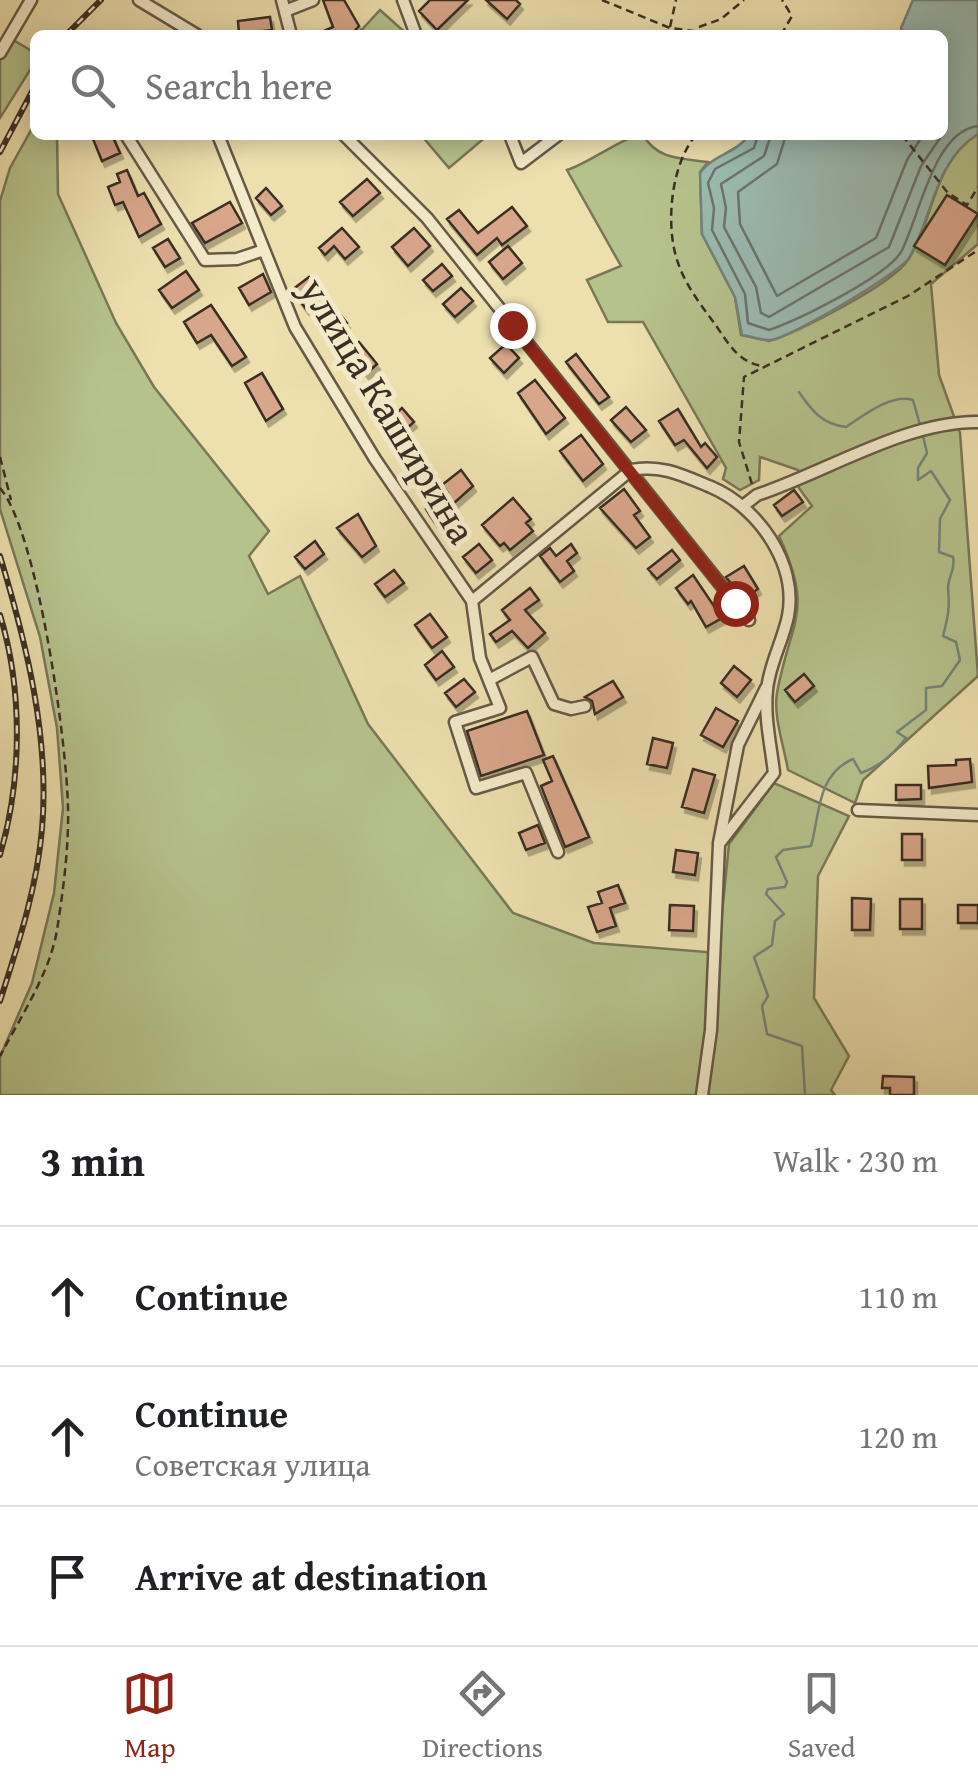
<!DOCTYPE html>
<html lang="en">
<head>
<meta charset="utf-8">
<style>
  body { margin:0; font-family:"Gentium Book Plus",serif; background:#f6f6f6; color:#202124 }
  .stop { position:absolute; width:30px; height:30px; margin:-22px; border:8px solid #8f2418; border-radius:50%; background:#fff }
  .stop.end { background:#8f2418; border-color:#fff; box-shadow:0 2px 10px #0008 }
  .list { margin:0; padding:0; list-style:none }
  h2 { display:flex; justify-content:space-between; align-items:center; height:130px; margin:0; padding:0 40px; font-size:42px }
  h2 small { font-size:32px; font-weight:400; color:#757577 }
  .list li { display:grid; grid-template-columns:65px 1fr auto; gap:30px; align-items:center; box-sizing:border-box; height:140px; padding:0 40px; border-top:2px solid #e0e0e0 }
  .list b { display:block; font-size:38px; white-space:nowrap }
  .list p { margin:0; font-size:32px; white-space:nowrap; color:#757577 }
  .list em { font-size:32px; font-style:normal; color:#757577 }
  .icon { flex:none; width:55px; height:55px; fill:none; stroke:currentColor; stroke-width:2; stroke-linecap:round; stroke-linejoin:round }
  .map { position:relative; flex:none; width:978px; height:1095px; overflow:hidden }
  .search { position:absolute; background:#fff; box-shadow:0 5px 25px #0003; left:30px; right:30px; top:30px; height:110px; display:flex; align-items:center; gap:25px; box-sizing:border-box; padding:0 35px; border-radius:15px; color:#757577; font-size:38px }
  .sheet { height:550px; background:#fff }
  nav { display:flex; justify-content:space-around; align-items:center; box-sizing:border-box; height:140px; border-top:2px solid #e0e0e0; background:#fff; font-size:28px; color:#757577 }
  nav a { display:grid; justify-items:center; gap:5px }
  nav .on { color:#8f2418 }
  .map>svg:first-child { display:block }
</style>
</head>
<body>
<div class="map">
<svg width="978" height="1095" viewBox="0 0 978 1095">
  <defs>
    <filter id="shadow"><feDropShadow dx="3" dy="5.5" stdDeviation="0" flood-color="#0004"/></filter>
  </defs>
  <rect width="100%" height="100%" fill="#eddfae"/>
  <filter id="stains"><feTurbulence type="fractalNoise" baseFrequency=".002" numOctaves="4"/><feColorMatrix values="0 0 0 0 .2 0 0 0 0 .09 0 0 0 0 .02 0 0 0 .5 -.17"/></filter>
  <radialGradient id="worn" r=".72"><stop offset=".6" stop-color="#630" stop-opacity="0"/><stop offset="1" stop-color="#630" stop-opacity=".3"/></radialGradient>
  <path fill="#b6c28c" stroke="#787858" stroke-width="2.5" d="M380 10 408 35H357Z
    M10 38 35 53V62L0 118V61Z
    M35 123V135H57L58 194 116 323 154 387 269 531 249 556 268 594 300 576 368 724 513 913 594 943 718 953 729 844 774 783 849 816 818 876 814 998 849 1056 831 1090 835 1095H0V1057L32 983 54 893 63 808 57 728 40 637 0 509V201L10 168Z
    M978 134V244L931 284 939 375 960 433 978 676 863 780 855 803 788 770C784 747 773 715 777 693 790 620 815 613 779 536L812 506 799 488 798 470 760 457 759 480 740 490 723 479 726 468 643 322H608L587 280 621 266 567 170C590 163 625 135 643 135 658 160 680 158 708 162L700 172 702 234 735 297 741 335 769 341C798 333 892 284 908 260 935 219 932 162 978 134Z
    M421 135H488L449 168Z"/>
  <path fill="#9bbbb2" stroke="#748379" stroke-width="2.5" d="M913 0H978V134C934 161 933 217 909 258 900 273 790 338 771 340 763 341 751 336 742 335L735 297 702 234 700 173C714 154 737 153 749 135H943V35H903L901 28Z"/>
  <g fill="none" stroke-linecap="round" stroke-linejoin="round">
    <path stroke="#6a746b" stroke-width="2.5" d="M758 135 754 148 715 169 708 183 714 208 712 230 745 294 748 323 769 330C798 320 886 277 901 252 919 219 933 131 978 126
      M771 135 764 156 721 184 726 208 724 227 756 287 761 313 769 317 889 247 921 166 942 135
      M786 135 777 164 738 192 740 224 777 296 876 238 907 160 923 135"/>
    <path stroke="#748379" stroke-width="2.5" d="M799 392C812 411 822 424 846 427 864 415 892 393 913 400L920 425
      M805 1095 802 1046 767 1034 762 1006 768 996 754 957 772 945 775 921 784 914 766 894 768 889 785 887 787 882 776 857 783 850 811 846C820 815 816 775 853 759L861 773C878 767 894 754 906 738L897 732 926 710V688L942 686 960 660 956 642 943 636C948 617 950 608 948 588 948 576 956 570 953 557L939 552 940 519 950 500 931 471 918 480V468L927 453 922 432"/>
  </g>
  <path fill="#d8a68a" stroke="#392e24" stroke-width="2.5" filter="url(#shadow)" d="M323 0H344L359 26 351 35H315L333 27Z
    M430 0H468L437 30 419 11Z
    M486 0H516L520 4 507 19Z
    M270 17 272 30 239 34 238 21Z
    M102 135H112L120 153 102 161 93 139Z
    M127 170 138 196 144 193 161 224 139 237 123 202 115 205 108 187 120 182 117 174Z
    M367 179 380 193 353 216 340 202Z
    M266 188 282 206 271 215 256 198Z
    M947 195 978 214 945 265 914 246Z
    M230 202 242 223 205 243 192 223Z
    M512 207 527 226 502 245 497 238 477 255 447 219 459 210 478 233Z
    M342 228 359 247 345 259 334 246 325 255 319 248Z
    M414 228 430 246 408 266 392 247Z
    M168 239 180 258 165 267 153 248Z
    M508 246 522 263 503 279 489 262Z
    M442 264 452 276 433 291 423 280Z
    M186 271 199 290 172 308 159 290Z
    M263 274 271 292 249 305 239 288Z
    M309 277 347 323 336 331 314 303 306 309 292 290Z
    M461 288 473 301 455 317 443 304Z
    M211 305 246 357 232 366 211 335 197 343 184 322Z
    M359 342 377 364 366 374 348 351Z
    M506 344 519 358 504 373 490 358Z
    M576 354 609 397 599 404 566 362Z
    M262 373 283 409 266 421 245 383Z
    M535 380 565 418 546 434 518 393Z
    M626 407 646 430 631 442 611 420Z
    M402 408 414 422 397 437 385 423Z
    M678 409 701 447 705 443 717 457 707 468 684 440 675 445 659 421Z
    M581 435 603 464 583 481 560 451Z
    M461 470 473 486 434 521 426 509 448 493 442 485Z
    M624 489 640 511 634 515 650 537 636 548 600 508Z
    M794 490 803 502 782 516 774 505Z
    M513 498 531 519 526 523 533 531 510 550 504 543 500 546 482 525Z
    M358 514 376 546 362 557 337 528Z
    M315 541 324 554 305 569 295 557Z
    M479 544 492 560 476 573 463 557Z
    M571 544 577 553 567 561 574 571 560 582 540 556 550 548 556 556Z
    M672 550 680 560 657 579 648 569Z
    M744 566 758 589 743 599 726 577Z
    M394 570 404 583 385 597 375 584Z
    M693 575 722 618 706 627 691 601 688 604 676 588Z
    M530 588 539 600 525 610 545 633 528 648 512 631 496 642 490 634 510 620 502 610Z
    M430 614 447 637 432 648 415 625Z
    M442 651 454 667 436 680 425 665Z
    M734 666 751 680 737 697 721 683Z
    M804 674 814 686 795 702 785 690Z
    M464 679 475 692 456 707 445 693Z
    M613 681 623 697 595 714 592 701 585 697Z
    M716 708 738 721 723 747 701 735Z
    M527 711 544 755 481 776 467 731Z
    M653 738 673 743 667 768 647 764Z
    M553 756 589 837 565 847 541 786 552 781 543 760Z
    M970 759 972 782 929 788 928 766 956 765V760Z
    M693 769 715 775 704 813 682 807Z
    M896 785H921V799L896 800Z
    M538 825 545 843 526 850 519 833Z
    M902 834H922V860H902Z
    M676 850 698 853 695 875 673 872Z
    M618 885 625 903 610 908 616 926 597 932 588 907 602 903 598 892Z
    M852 898 871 899 870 930H852Z
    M900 899H922V929H900Z
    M670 905 694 906 693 931 669 930Z
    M958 905H978V923H958Z
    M883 1076 914 1077V1095H890V1088H882Z"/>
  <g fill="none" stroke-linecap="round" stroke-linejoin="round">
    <g stroke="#665a46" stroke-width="15">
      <path id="minor" d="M139 0 197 35
        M282 0 291 35
        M403 0 416 35
        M285 11 313 0
        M0 53 31 0
        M126 135 205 260 237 259 264 250
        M218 135 295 327 375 459 472 601 480 658 500 708 455 722 476 788 526 773 558 852
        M344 135 427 218 749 620
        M510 135 521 163 558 135
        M743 506 757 495C826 472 906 421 978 422
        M472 601 631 470C662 464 684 476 711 487 758 507 798 564 788 616 783 641 769 665 767 690 764 717 771 746 774 773L719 844 711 1030 702 1095
        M489 680 532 657 554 704 571 709 585 706
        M858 810 978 815
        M719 843 738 745 766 688"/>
    </g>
    <path stroke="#392e24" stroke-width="2.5" stroke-dasharray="8 5" stroke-linecap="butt" d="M602 0 670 28 724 35
      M670 27 676 0
      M699 27 721 19 744 0
      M781 35 792 16 782 0
      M696 135C670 165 664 231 680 268 688 289 704 309 717 327 730 346 739 362 762 366
      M902 135 948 193 967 205 978 187
      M0 457 11 500
      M752 484 739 442 744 377 908 296 978 250
      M0 488C38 533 67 744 68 808 69 847 63 892 57 930 50 973 20 1018 0 1056"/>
    <use href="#minor" stroke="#f3eaca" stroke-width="10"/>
    <g stroke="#392e24" stroke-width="6">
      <path id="rail" d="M66 35 101 0
        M0 152 35 86
        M0 556C26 642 50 737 42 829 37 888 18 945 0 1001
        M0 615C23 690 22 780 0 855"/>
    </g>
    <use href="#rail" stroke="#f3eaca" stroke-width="2.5" stroke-dasharray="8" stroke-linecap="butt"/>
  </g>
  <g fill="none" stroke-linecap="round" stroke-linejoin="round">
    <path stroke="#8f2418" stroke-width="12" d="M512 325 735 603"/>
  </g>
  <g text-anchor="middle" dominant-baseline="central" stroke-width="10" stroke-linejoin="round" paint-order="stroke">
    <g font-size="40" fill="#392e24" stroke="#f3eaca">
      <text transform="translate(389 410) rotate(59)">улица Каширина</text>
    </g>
  </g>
  <rect width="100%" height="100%" filter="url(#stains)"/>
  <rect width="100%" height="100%" fill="url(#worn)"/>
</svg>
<div class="stop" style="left:735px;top:603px"></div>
<div class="stop end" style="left:512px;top:325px"></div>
<div class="search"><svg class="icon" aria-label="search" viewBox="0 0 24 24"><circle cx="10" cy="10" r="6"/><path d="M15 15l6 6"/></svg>Search here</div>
</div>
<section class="sheet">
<h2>3 min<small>Walk · 230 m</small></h2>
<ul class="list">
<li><svg class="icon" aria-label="ahead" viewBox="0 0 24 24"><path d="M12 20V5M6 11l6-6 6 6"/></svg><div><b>Continue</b></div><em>110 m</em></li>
<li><svg class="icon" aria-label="ahead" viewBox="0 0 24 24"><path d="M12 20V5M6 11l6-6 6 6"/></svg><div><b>Continue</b><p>Советская улица</p></div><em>120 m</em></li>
<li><svg class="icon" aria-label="arrive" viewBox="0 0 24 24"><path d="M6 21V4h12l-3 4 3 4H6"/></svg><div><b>Arrive at destination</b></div></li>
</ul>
</section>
<nav>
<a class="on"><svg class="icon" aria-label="map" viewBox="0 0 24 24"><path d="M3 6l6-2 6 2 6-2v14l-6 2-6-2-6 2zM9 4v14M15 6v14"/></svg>Map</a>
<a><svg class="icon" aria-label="directions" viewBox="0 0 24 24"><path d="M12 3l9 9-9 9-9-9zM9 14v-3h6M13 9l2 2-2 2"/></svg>Directions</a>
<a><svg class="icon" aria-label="saved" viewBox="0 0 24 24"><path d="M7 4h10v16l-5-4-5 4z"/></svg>Saved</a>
</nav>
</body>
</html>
